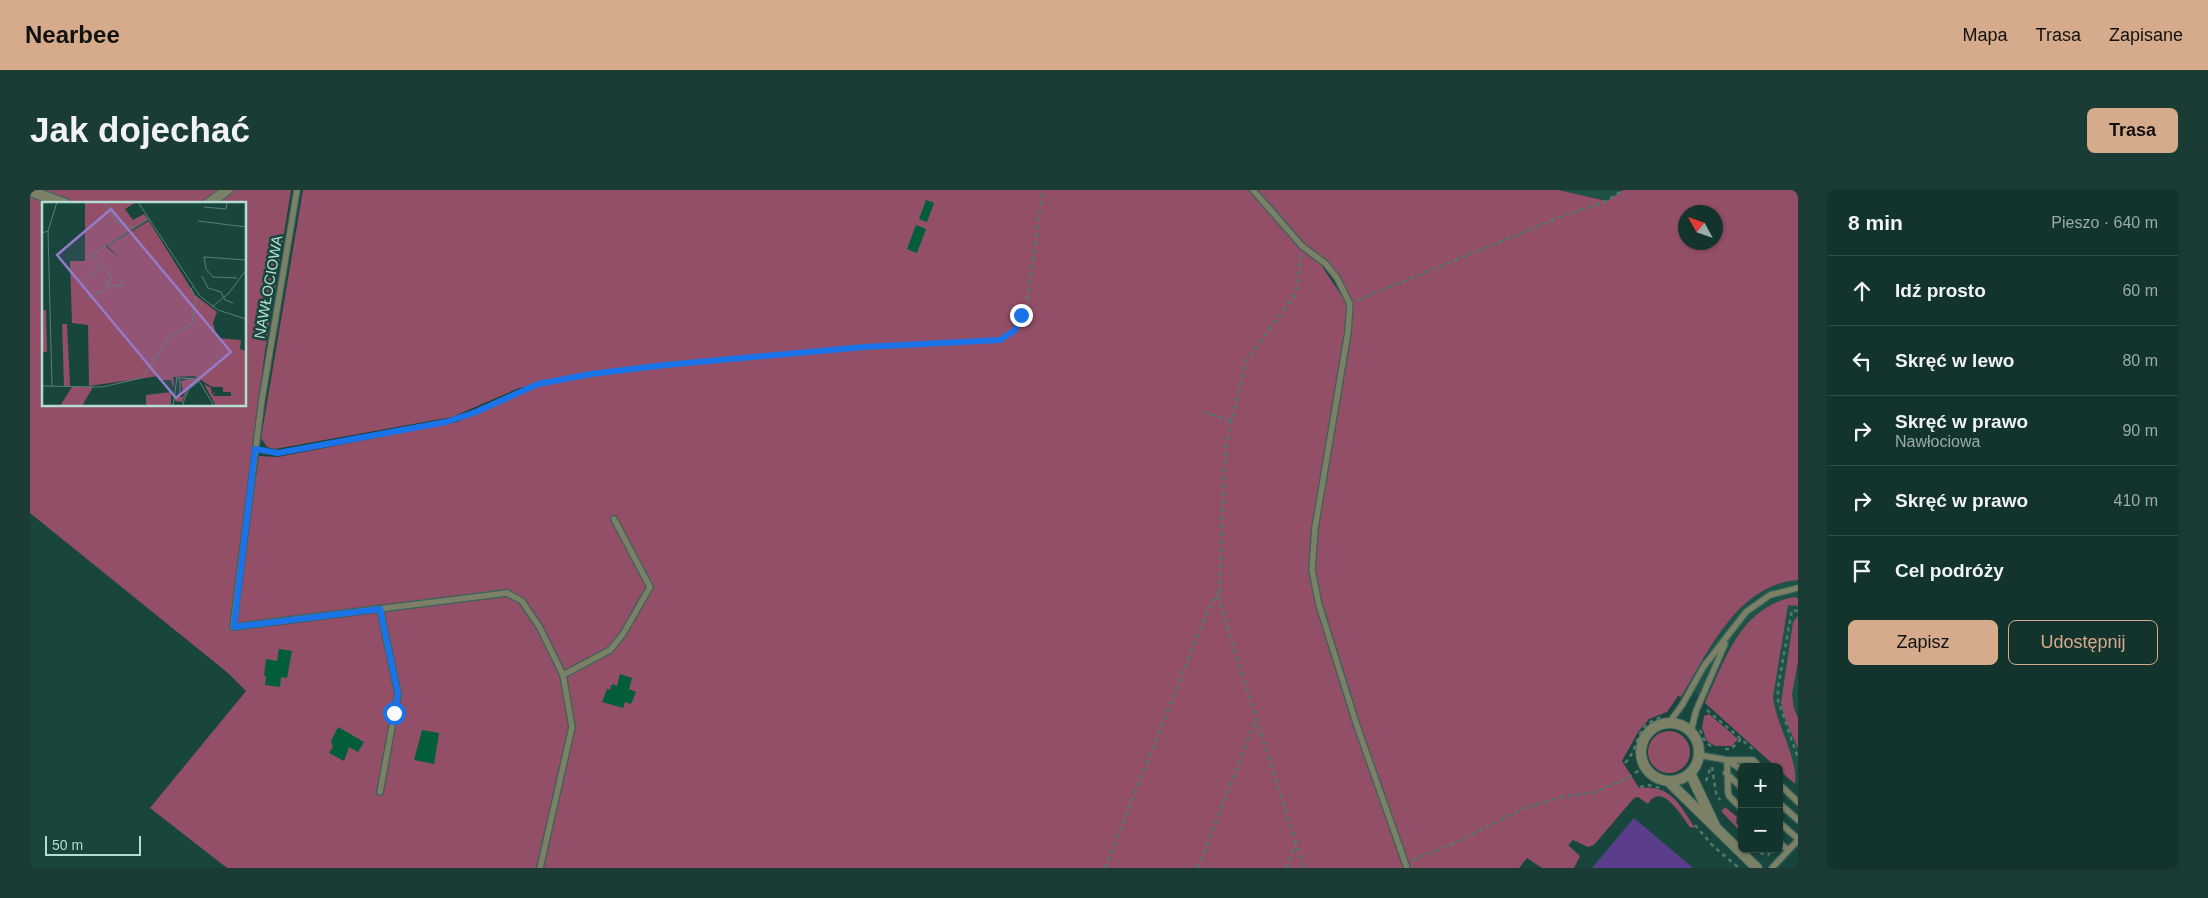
<!DOCTYPE html>
<html lang="pl">
<head>
<meta charset="utf-8">
<style>
  body { margin:0; font-family:Helvetica,sans-serif; background:#1b3c35; color:#f1f3f6 }
  .controls { position:absolute; right:15px; bottom:15px; display:grid; overflow:hidden; border-radius:8px; box-shadow:0 1px 4px #0004 }
  .controls button { width:45px; height:45px; display:grid; place-items:center; padding:0; border:0; border-bottom:1px solid #314f49; background:#12342d; color:#f1f3f6; font:25px sans-serif }
  .compass { position:absolute; left:1648px; top:15px; width:45px; height:45px; border-radius:50%; background:#12342d; box-shadow:0 1px 4px #0004; rotate:310deg }
  .scale { position:absolute; left:15px; bottom:12px; width:96px; box-sizing:border-box; padding-left:5px; border:2px solid #b5dcd2; border-top:0; font-size:14px; line-height:18px; white-space:nowrap; color:#b5dcd2; -webkit-text-stroke:4px #18453c; paint-order:stroke }
  .stop { position:absolute; width:15px; height:15px; margin:-11px; border:4px solid #1a73e8; border-radius:50%; background:#fff }
  .stop.end { background:#1a73e8; border-color:#fff; box-shadow:0 1px 5px #0008 }
  .list { margin:0; padding:0; list-style:none }
  h2 { display:flex; justify-content:space-between; align-items:center; height:65px; margin:0; padding:0 20px; font-size:21px }
  h2 small { font-size:16px; font-weight:400; color:#9caaaa }
  .list li { display:grid; grid-template-columns:32px 1fr auto; gap:15px; align-items:center; box-sizing:border-box; height:70px; padding:0 20px; border-top:1px solid #314f49 }
  .list b { display:block; font-size:19px; white-space:nowrap }
  .list p { margin:0; font-size:16px; white-space:nowrap; color:#9caaaa }
  .list em { font-size:16px; font-style:normal; color:#9caaaa }
  .actions { display:flex; gap:10px; padding:15px 20px }
  .actions a { flex:1; padding:11px 0; border:1px solid #d6ab8b; border-radius:8px; text-align:center; font-size:18px; color:#d6ab8b }
  .actions .main { background:#d6ab8b; color:#111 }
  .icon { flex:none; width:28px; height:28px; fill:none; stroke:currentColor; stroke-width:2; stroke-linecap:round; stroke-linejoin:round }
  .map { position:relative; flex:none; width:1768px; height:678px; overflow:hidden; border-radius:8px }
  header { display:flex; align-items:center; gap:30px; box-sizing:border-box; height:70px; padding:0 25px; background:#d6ab8b; color:#111 }
  header strong { font-size:24px }
  nav { display:flex; gap:28px; margin-inline-start:auto; font-size:18px }
  .intro { display:flex; align-items:center; justify-content:space-between; box-sizing:border-box; height:120px; padding:0 30px }
  h1 { margin:0; font-size:35px }
  .button { padding:12px 22px; border-radius:8px; background:#d6ab8b; color:#111; font-size:18px; font-weight:700 }
  main { display:flex; gap:30px; padding:0 30px }
  aside { flex:1; background:#12342d; border-radius:8px; box-shadow:0 1px 4px #0004 }
  .map>svg:first-child { display:block }
</style>
</head>
<body>
<header>
<strong>Nearbee</strong>
<nav><a>Mapa</a><a>Trasa</a><a>Zapisane</a></nav>
</header>
<div class="intro"><h1>Jak dojechać</h1><a class="button">Trasa</a></div>
<main>
<div class="map">
<svg width="1768" height="678" viewBox="0 0 1768 678">
  <rect width="100%" height="100%" fill="#18453c"/>
  <path fill="#1e5247" d="M1528 0H1593L1577 11Z
    M1768 339V595L1645 485Z"/>
  <path fill="#924f67" fill-rule="evenodd" d="M0 0H261L235 161 222 259 206 420 229 266 248 267 427 232 506 195 489 198 422 227 245 259 237 257 231 248 273 0H1528L1577 11 1593 0H1768V390C1708 394 1678 462 1651 507L1648 506 1637 522 1619 529 1608 542 1592 571 1609 598C1641 594 1650 615 1665 638L1660 637C1651 626 1632 591 1618 614L1608 607 1604 608 1564 655 1558 657 1543 650 1538 655 1550 666 1544 678H1512L1497 668 1489 678H197L120 618 216 501 198 483 0 323ZM14 14H215V215H14ZM1656 22H1686V52H1656ZM1296 70 1315 108 1314 109 1293 78Z
    M1764 407 1768 408V416L1758 415 1743 507C1746 536 1768 566 1765 594L1749 580V577H1746L1675 513C1696 468 1710 418 1764 407Z
    M1768 426V471L1762 504 1764 519 1768 528V558L1755 529 1751 513 1763 432Z
    M1679 524 1708 549 1702 556H1685L1677 551 1672 538 1674 526Z
    M1618 562a21 21 0 1 1 42 0a21 21 0 1 1-42 0Z
    M1695 617 1707 627 1706 633 1712 638V643L1691 621Z"/>
  <path fill="#5a3e8b" d="M1604 628 1663 678H1562Z"/>
  <path fill="#025e39" d="M896 10 904 13 897 32 889 29Z
    M886 35 896 39 887 63 877 59Z
    M249 459 262 461 257 488 251 487 250 497 235 495 236 486H234L236 469 247 471Z
    M590 484 602 488 599 499 606 502 601 514 595 512 593 518 572 512 577 499 580 500 582 494 587 496Z
    M308 537 334 552 328 562 319 557 314 571 299 563 303 557 301 551Z
    M392 540 409 543 404 574 384 570Z"/>
  <g fill="none" stroke-linecap="round" stroke-linejoin="round">
    <g stroke="#37635a" stroke-width="8">
      <path id="service" d="M267 0 232 209 203 437 477 403 492 411 510 438 533 485 542 537 510 678
        M1223 0 1272 56 1296 74 1307 88 1320 114 1318 142 1285 338 1282 380 1289 415 1327 536 1377 678
        M533 485 580 460 593 444 620 397 584 329
        M1639 533 1652 515 1674 476 1716 422 1740 405 1768 398
        M1661 541 1666 521 1695 454
        M1669 565 1697 570 1712 580
        M1697 570 1698 602 1699 606 1712 619
        M1697 570H1723L1730 577
        M1696 583 1712 598
        M1749 594 1768 612
        M350 602 368 504 350 419
        M1749 613 1768 630
        M1749 632 1768 649
        M1749 652 1758 660
        M1742 678 1768 650"/>
    </g>
    <g stroke="#37635a" stroke-width="12">
      <path id="minor" d="M0 1 36 14
        M178 14 197 0
        M1611 562a29 29 0 1 1 58 0a29 29 0 1 1-58 0Z
        M1660 583 1685 636
        M1638 591 1727 678"/>
    </g>
    <path stroke="#507a71" stroke-width="2.5" stroke-dasharray="4 4" stroke-linecap="butt" d="M1271 65 1266 103 1215 173 1195 261 1189 411 1274 678
      M1328 110 1535 25 1577 11 1593 0
      M1173 222 1202 231
      M233 262 248 263 416 232 446 221 508 194 561 184 635 175 834 157 970 150 985 140 997 111 1013 0
      M1768 421 1762 420 1748 497V510L1768 568
      M1677 520 1725 561
      M1670 540 1675 551 1683 558
      M1695 559H1701L1711 549
      M1595 573C1612 555 1602 536 1632 527
      M1682 577 1686 603 1690 610
      M1749 582 1754 586
      M1676 591 1681 576
      M1610 597 1618 595 1630 598
      M1665 635 1683 656 1709 678
      M1730 663 1738 665 1743 659
      M1383 670 1429 651 1494 618 1532 607 1565 602 1596 589 1614 577
      M1075 678 1177 422 1188 402
      M1168 678 1226 529
      M1256 678 1266 653"/>
    <use href="#service" stroke="#7b8066" stroke-width="5.5"/>
    <use href="#minor" stroke="#7b8066" stroke-width="10"/>
  </g>
  <g fill="none" stroke-linecap="round" stroke-linejoin="round">
    <path stroke="#1a73e8" stroke-width="6" d="M364 523 368 504 350 419 204 437 225 259 248 263 416 232 446 222 508 194 561 184 635 175 834 157 970 150 985 140 991 125"/>
  </g>
  <g text-anchor="middle" dominant-baseline="central" stroke-width="5" stroke-linejoin="round" paint-order="stroke">
    <g font-size="15" fill="#b5dcd2" stroke="#18453c">
      <text transform="translate(238 97) rotate(-80)">NAWŁOCIOWA</text>
    </g>
  </g>
  <g transform="translate(12 12)">
    <rect width="204" height="204" fill="#18453c"/>
    <path d="M43 0H94L83 7 91 18 102 12 106 17 63 44 79 57 65 44 107 19 153 93 175 110 171 121 175 136 199 138 198 147 204 149V204H174L162 182 169 186 170 193 174 189 171 194H189V190H181V185H170L152 174 131 175 132 182 131 185 129 178H117V174L47 184 46 123 30 121 28 59H43ZM0 108H4L5 150H0ZM20 122H25L28 184H22ZM151 176 156 178V179L155 178 146 184 155 180 147 185 140 200 133 199 134 195H141L144 188 141 190 139 179ZM30 185H51L40 204H18ZM129 190V204H104V193Z" fill="#924f67"/>
    <path fill="none" stroke="#578178" stroke-width="1" d="M63 0 75 20 92 26M96 0 158 94 176 108 204 117M43 1 60 0M162 5 184 7 185 0M156 19 204 25M6 29 10 184M0 31 6 29 15 0M160 74 166 86 179 90 183 98 191 101M195 76 171 75 164 67 162 55 204 58M44 77 59 64M66 83 79 84 82 77M44 96 63 88 70 75 48 54 107 17M170 105 187 91 204 68M137 176 156 177 172 204M0 184 60 185 100 176 126 137 150 122 154 97 149 87 151 85M131 204 135 175 138 178V194M142 204 141 201 147 187 158 179"/>
    <path fill="#957bc8" fill-opacity="0.15" stroke="#957bc8" stroke-width="2.5" d="M69 7 189 150 134 196 15 53Z"/>
    <rect width="204" height="204" fill="none" stroke="#b5dcd2" stroke-width="2.5"/>
  </g>
</svg>
<div class="controls">
<button>+</button>
<button>−</button>
</div>
<svg class="compass" viewBox="-18 -18 36 36"><path d="M0-13l5 13h-10z" fill="#e53935"/><path d="M0 13l5-13h-10z" fill="#9caaaa"/></svg>
<div class="scale">50 m</div>
<div class="stop" style="left:364px;top:523px"></div>
<div class="stop end" style="left:991px;top:125px"></div>
</div>
<aside>
<h2>8 min<small>Pieszo · 640 m</small></h2>
<ul class="list">
<li><svg class="icon" aria-label="ahead" viewBox="0 0 24 24"><path d="M12 20V5M6 11l6-6 6 6"/></svg><div><b>Idź prosto</b></div><em>60 m</em></li>
<li><svg class="icon" aria-label="left" viewBox="0 0 24 24"><path d="M17 20v-9H6M10 6l-5 5 5 5"/></svg><div><b>Skręć w lewo</b></div><em>80 m</em></li>
<li><svg class="icon" aria-label="right" viewBox="0 0 24 24"><path d="M7 20v-9h11M14 6l5 5-5 5"/></svg><div><b>Skręć w prawo</b><p>Nawłociowa</p></div><em>90 m</em></li>
<li><svg class="icon" aria-label="right" viewBox="0 0 24 24"><path d="M7 20v-9h11M14 6l5 5-5 5"/></svg><div><b>Skręć w prawo</b></div><em>410 m</em></li>
<li><svg class="icon" aria-label="arrive" viewBox="0 0 24 24"><path d="M6 21V4h12l-3 4 3 4H6"/></svg><div><b>Cel podróży</b></div></li>
</ul>
<div class="actions"><a class="main">Zapisz</a><a>Udostępnij</a></div>
</aside>
</main>
</body>
</html>
